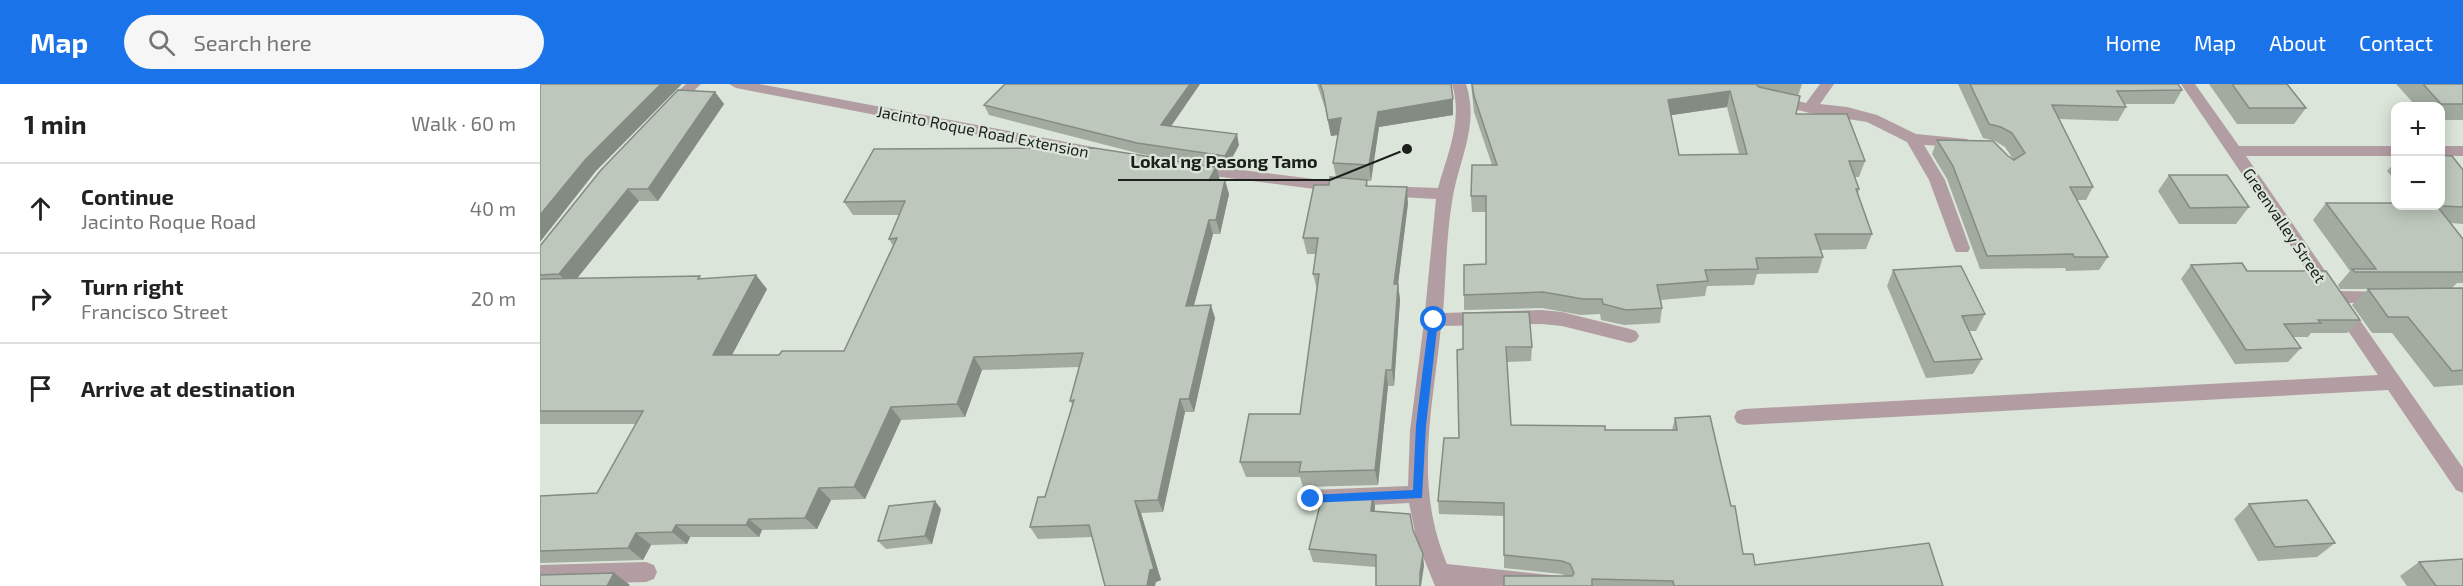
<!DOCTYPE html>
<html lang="en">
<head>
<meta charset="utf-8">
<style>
  body { margin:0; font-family:"Exo 2",sans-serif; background:#f6f6f6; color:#222 }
  .controls { position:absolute; right:18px; top:18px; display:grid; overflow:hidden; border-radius:12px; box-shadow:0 3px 15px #0003 }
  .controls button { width:54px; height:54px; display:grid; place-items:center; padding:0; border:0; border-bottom:2px solid #e0e0e0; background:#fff; color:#222; font:30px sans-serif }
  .stop { position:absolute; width:18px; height:18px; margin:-14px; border:4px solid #1a73e8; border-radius:50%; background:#fff }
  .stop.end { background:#1a73e8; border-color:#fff; box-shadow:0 2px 6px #0008 }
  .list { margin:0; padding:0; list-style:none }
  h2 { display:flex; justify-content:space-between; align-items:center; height:78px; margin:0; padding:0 24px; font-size:26px }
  h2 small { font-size:20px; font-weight:400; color:#767676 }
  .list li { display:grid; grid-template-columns:39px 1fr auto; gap:18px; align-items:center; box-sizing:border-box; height:90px; padding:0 24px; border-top:2px solid #e0e0e0 }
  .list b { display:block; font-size:22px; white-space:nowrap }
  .list p { margin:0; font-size:20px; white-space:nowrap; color:#767676 }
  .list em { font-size:20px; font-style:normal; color:#767676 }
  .icon { flex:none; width:33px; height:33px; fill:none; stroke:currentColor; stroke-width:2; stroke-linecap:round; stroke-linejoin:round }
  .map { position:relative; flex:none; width:1923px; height:502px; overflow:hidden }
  header { display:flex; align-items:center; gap:36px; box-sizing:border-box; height:84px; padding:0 30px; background:#1a73e8; color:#fff }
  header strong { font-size:28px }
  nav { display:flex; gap:33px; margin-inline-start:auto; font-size:21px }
  .search { width:420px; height:54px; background:#f6f6f6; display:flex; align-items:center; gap:15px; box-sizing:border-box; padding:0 21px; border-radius:33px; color:#767676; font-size:22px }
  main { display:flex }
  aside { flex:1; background:#fff }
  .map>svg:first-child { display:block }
</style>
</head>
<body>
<header>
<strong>Map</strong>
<div class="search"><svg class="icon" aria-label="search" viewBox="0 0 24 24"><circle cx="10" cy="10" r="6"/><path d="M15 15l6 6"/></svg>Search here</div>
<nav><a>Home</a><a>Map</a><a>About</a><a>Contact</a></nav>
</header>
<main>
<aside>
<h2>1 min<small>Walk · 60 m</small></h2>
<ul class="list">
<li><svg class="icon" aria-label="ahead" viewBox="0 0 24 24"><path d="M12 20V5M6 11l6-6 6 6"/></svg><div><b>Continue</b><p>Jacinto Roque Road</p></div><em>40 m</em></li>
<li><svg class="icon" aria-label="right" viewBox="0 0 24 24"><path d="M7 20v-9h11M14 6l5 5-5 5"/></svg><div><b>Turn right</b><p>Francisco Street</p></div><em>20 m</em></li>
<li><svg class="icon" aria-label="arrive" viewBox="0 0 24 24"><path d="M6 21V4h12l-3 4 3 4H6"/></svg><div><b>Arrive at destination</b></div></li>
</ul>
</aside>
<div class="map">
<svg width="1923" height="502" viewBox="0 0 1923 502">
  <rect width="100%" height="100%" fill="#dbe5d9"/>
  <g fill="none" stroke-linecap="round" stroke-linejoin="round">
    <path fill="#b29da2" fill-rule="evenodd" d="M146 0H161L134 26H124L122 23 124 20Z
      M189 0H219L553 63 561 68 553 73 196 4Z
      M912 0H926C940 42 918 77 912 118 906 155 906 192 903 229L1002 226 1022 228 1090 245 1096 247 1099 252 1096 257 1090 259 1022 242 1002 240 901 242C893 326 873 399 907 480L1020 492 1028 495 1031 502H895L877 458 869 419 771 424 764 421 761 415 764 409 771 406 868 402 870 347 884 238 896 115 842 112 836 111 834 107 836 103 842 102 898 104C908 68 923 37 912 0Z
      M1194 0H1211L1226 10 1266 19 1280 0H1294L1280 20 1307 23 1337 31 1376 50 1427 55 1430 58 1427 61 1422 63 1384 61 1405 96 1430 164 1428 168H1416L1414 164 1389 96 1367 58 1327 38 1270 29 1216 16Z
      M1641 0H1655L1699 62H1856V72H1706L1799 207 1849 208 1852 213 1849 218 1808 219 1923 384V409L1916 406 1848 306 1204 341 1197 339 1194 333 1197 327 1204 325 1838 291Z
      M1900 62H1923V72H1900Z
      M655 80 806 99 812 100 814 104 812 108 806 109 649 89 647 85 649 81Z
      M106 478 114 481 117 488 114 495 106 498 0 501V481Z"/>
  </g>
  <path fill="#a3aba1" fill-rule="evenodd" d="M465 0H660L631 42 699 61 687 83 601 70 449 31 444 21Z
    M777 0H911L913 31 839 43 831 97H827L828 102 868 119 858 200 860 216 854 302H848L838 401 763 403 760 393H706L700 378 760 330 777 206 773 190 776 170H767L763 154 789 101 796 93 793 79 798 51 791 52 785 24Z
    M931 0H1262L1258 12 1256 30 1325 77 1319 93H1315L1319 105 1318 110 1332 150 1326 165 1280 166 1283 173 1278 189 1217 190 1214 201 1167 202 1165 212 1121 216 1122 224 1120 239 1084 241 1061 236 1060 230 1041 231 1002 224 924 226V211L946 180V128H932L931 112 952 81 934 28ZM1187 23 1199 70 1139 71 1131 31Z
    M1418 0H1638L1642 6 1634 20H1585L1586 23 1578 37 1519 35 1553 103 1546 116H1537L1568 173 1559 186 1526 187 1525 184 1440 185 1407 95 1392 70 1397 56 1468 72 1473 75 1465 63 1455 57 1443 54Z
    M1669 0H1747L1766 24 1754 40H1697Z
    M1856 0H1923V36H1900V22H1876Z
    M175 8 184 20 118 117H99L37 194H162L227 205 192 271H239L304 267 353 162 349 155 359 131H313L304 118 680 96 689 110 680 150H673L654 222 675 234 654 328H645L623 428 601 429 621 496 616 498 552 453 498 455 490 443 505 413 533 321 530 317 539 283 442 286 425 333 361 336 325 415 291 416 277 445 222 446 219 453H150L147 460 111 461 103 476 0 479V412L57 409 96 340H0V162Z
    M1900 71 1923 86V140L1911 139 1923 155V199H1917L1911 205 1923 204V301L1894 303 1852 249H1832L1812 221 1828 205H1875H1800L1798 201 1810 187 1773 136 1786 119 1856 122H1900Z
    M1856 77V98L1847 87Z
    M1629 91 1709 123 1696 140H1639L1618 107Z
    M1651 181 1707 187 1820 236 1807 249H1771L1768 253H1753L1761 264 1748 278 1695 280 1641 195Z
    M1353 186 1445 230 1436 247H1429L1442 275 1433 290 1386 294 1347 202Z
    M992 263 991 277 967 278 971 341 1065 346H1132L1135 334 1191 422 1203 470 1215 481 1403 502H964L1026 492 1021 490 964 484V432L899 430 898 417 919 354 917 266Z
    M833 410 835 423V427L873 446 884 482 836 483 773 478 769 465Z
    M395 417 401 425 392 460 346 465 338 457Z
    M1709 420 1795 459 1777 473 1718 477 1694 435Z
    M1879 478 1923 502H1867L1860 492Z"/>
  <path fill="#848b83" d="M121 0H142L56 87 0 158V131L46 75Z
    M650 0H660L625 51 621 41Z
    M1190 7 1187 23 1126 32 1128 16Z
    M175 8 184 20 118 117 108 105Z
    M913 15V31L839 43 831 97 829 81 838 28Z
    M801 34 804 50 791 52 788 36Z
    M697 50 699 61 687 83 685 72Z
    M676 83 680 96H669Z
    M685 96 689 110 680 150 676 136Z
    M867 103 868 119 858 200 860 216 854 302 852 286 854 200Z
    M88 105 99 117 31 202 19 190Z
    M669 136 673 150 650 235 646 222Z
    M216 191 227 205 185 284 173 271Z
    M671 221 675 234 654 328 649 315Z
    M434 273 442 286 425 333 417 320Z
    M846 286 848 302 838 401 835 386Z
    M640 315 645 328 623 428 618 416Z
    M351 323 361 336 325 415 314 403Z
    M279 404 291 416 277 445 265 434Z
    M833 410 835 423 834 439 831 427Z
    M395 417 401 425 392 460 385 452Z
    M595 417 601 429 621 496 616 498 615 502H607Z
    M209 435 222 446 219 453 206 441Z
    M136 441 150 453 147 460 132 448Z
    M96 449 111 461 103 476 88 464Z
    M883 470 884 482 881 502H880V490Z
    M74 489 90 501 89 502H67Z"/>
  <path fill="#bdc7bb" stroke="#848b83" stroke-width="1.5" fill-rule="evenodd" d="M0 0H121L46 75 0 131Z
    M465 0H650L621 41 697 50 685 72 597 59 444 21Z
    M780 0H911L913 15 838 28 829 81 793 79 801 34 788 36 783 8Z
    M932 0H1216L1219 3 1260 12 1256 30H1307L1325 77H1309L1319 105H1316L1332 150H1275L1283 173 1216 174 1218 185 1165 186 1168 197 1117 201 1122 224 1086 226 1063 220 1062 215H1043L1003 208 924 211V181L946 180V112H931L932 81H957L934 12ZM1190 7 1207 70 1139 71 1128 16Z
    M1430 0H1638L1642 6 1577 7 1586 23 1512 21 1553 103H1530L1568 173H1534L1533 170 1447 172 1413 82 1397 56 1453 57 1468 72 1474 76 1485 69 1472 49 1461 43 1449 40Z
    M1692 0H1747L1766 24H1709Z
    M1883 0H1923V20H1901Z
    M138 6 175 8 108 105H88L19 190 0 191V162L61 86Z
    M554 64 676 83 669 96H685L676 136H669L646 222 671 221 649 315H640L618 416 595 417 614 485 610 486 607 502H565L549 441 490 443 498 413H505L534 316 530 317 543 269 434 273 417 320 351 323 314 403 279 404 265 434 209 435 206 441H136L132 448 96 449 88 464 0 467V412L57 409 103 327H0V195L160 192 158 195 216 191 173 271H239L242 267H304L357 154 349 155 365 117 304 118 334 65Z
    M1900 71 1912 72 1923 86V123L1902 122 1900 121Z
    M1629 91H1687L1709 123 1650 124Z
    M790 93 827 96 826 102 867 103 854 200H858L852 286H846L835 386 759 388 761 378H700L709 330H760L779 190H773L778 154H763L774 101H789Z
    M1786 119H1856V122H1897L1923 155V188H1815L1812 185H1836Z
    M1702 179 1707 187H1786L1820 236H1778L1781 239 1744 240 1761 264 1706 266 1651 181Z
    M1421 182 1445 230 1422 232 1442 275 1394 278 1353 186Z
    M1923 204V286L1912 287 1868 233H1848L1828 205Z
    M989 228 992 263H966L971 341 1065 342V346H1137L1135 334 1170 332 1191 422H1195L1203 470H1213L1215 481 1389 459 1403 502H1134L1133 497 1052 495V502H964V492H1032L1034 489 1030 480 1022 477 964 471V419L898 417 904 354H919L917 266 923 265V229Z
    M833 410 831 427 870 430 873 446 883 470 880 490V502H836V471L769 465 782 413Z
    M1767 416 1795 459 1735 463 1709 420Z
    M395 417 385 452 338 457 349 422Z
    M1923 475V502H1896L1879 478Z
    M74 489 67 502H0V491Z"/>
  <path fill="#1a73e8" d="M894 232 898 236 886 341 882 414 768 419V412L771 411 873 406 876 341 889 236Z"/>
  <g text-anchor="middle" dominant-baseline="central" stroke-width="4.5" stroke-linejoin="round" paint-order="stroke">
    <g font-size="16" fill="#1c1f1b" stroke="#dbe5d9">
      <text transform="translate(443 47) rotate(11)">Jacinto Roque Road Extension</text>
      <text transform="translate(1745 141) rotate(56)">Greenvalley Street</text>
    </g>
  </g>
  <path fill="none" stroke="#1c1f1b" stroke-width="2" d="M867 65L790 96H578"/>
  <circle fill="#1c1f1b" stroke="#dbe5d9" stroke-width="2" cx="867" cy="65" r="6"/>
  <g font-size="18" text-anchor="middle" font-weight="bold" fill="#1c1f1b" stroke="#dbe5d9" stroke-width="4.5" stroke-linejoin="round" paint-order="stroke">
    <text x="684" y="84">Lokal ng Pasong Tamo</text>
  </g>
</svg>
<div class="controls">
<button>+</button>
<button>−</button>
</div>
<div class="stop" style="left:894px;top:236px"></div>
<div class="stop end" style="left:771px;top:415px"></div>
</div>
</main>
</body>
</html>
